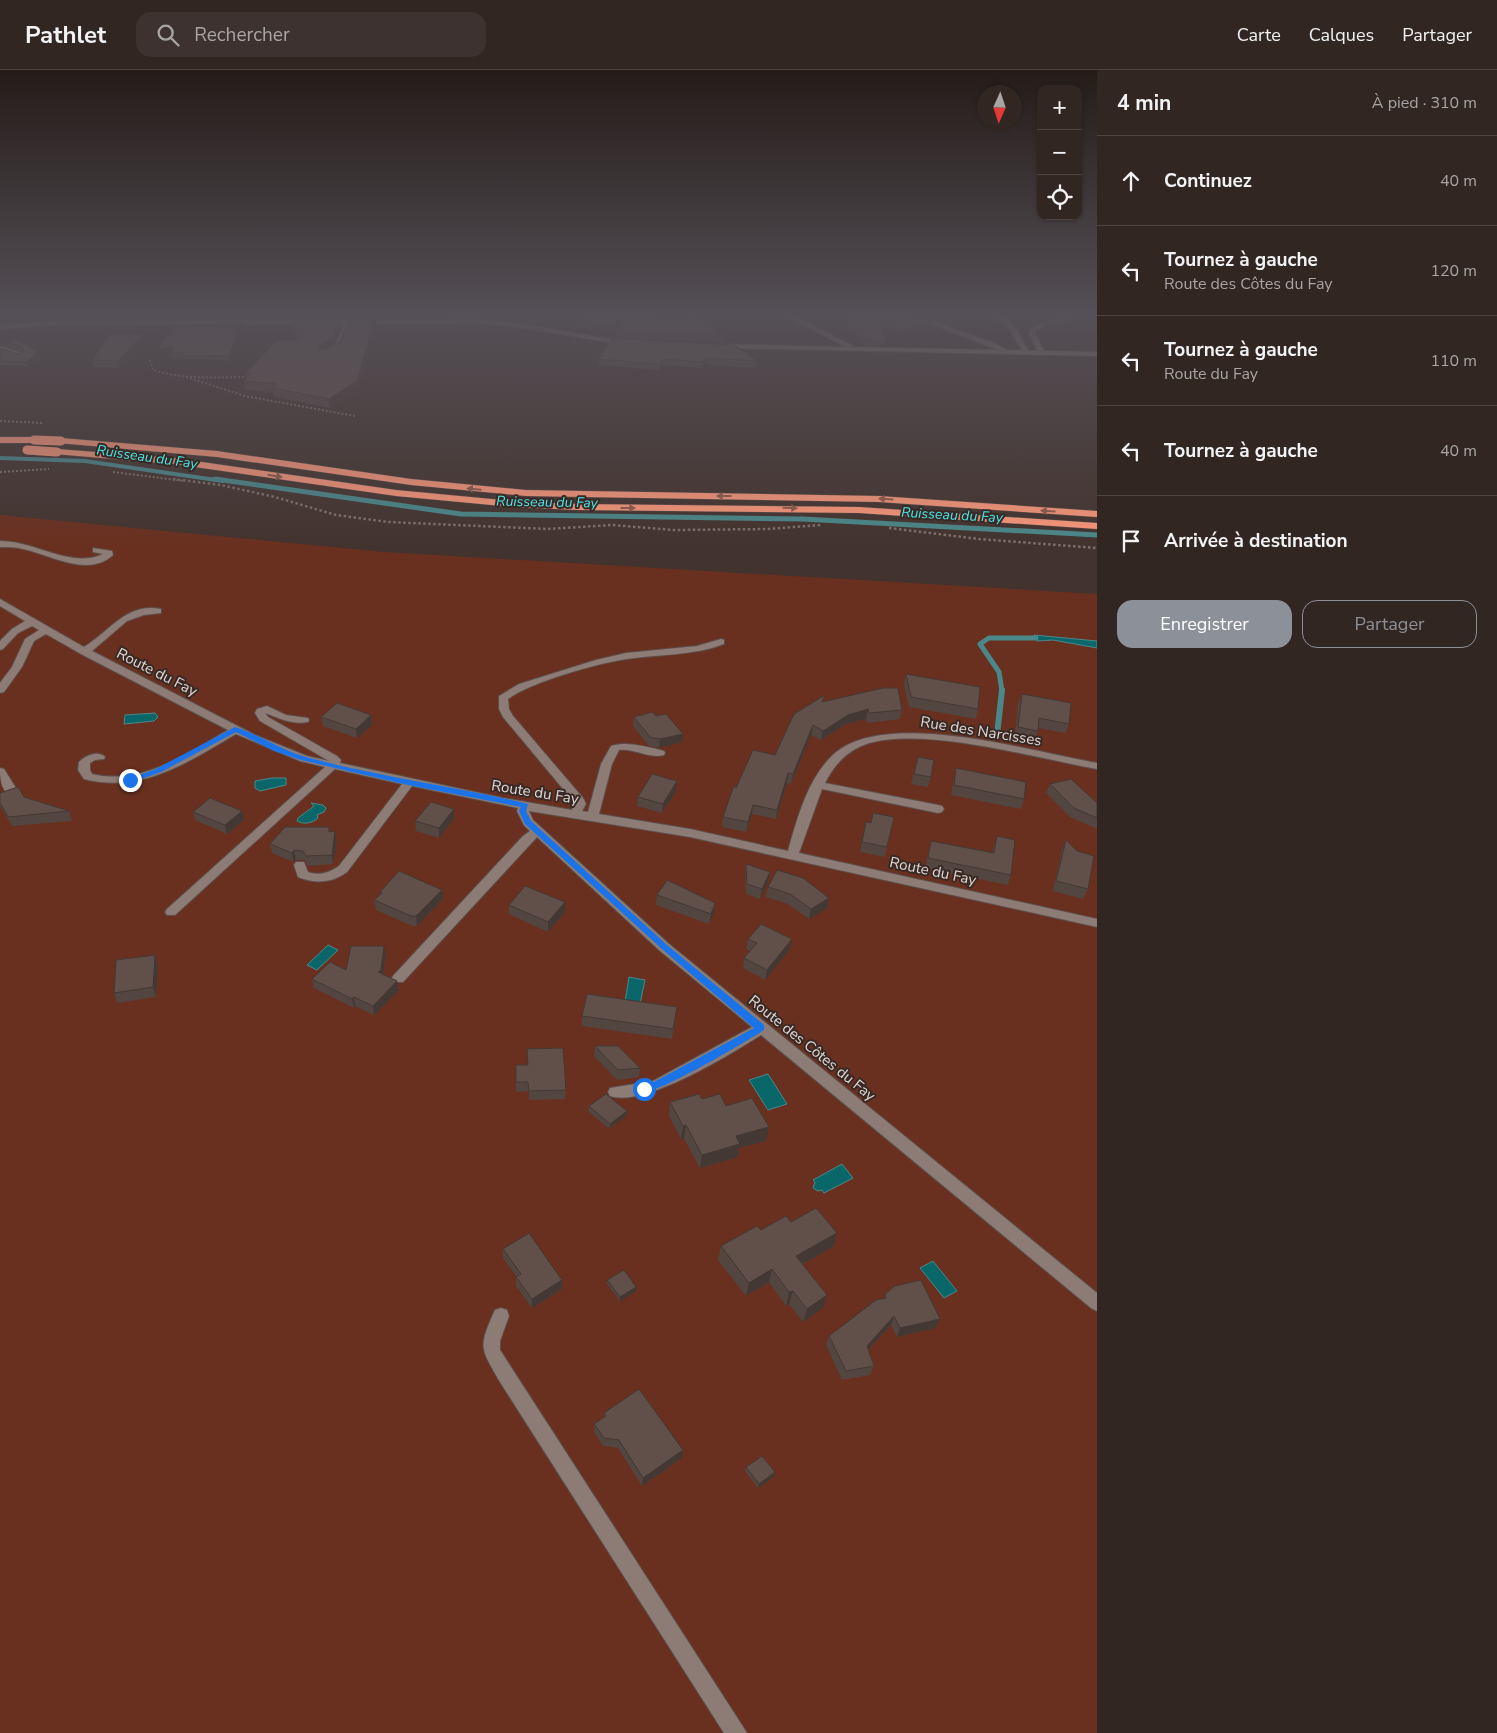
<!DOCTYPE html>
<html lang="fr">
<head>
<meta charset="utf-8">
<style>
  body { margin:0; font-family:"Nunito Sans",sans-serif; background:#3d322f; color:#f1f3f6 }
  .controls { position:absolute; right:15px; top:15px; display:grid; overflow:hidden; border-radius:10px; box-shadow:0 1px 4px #0004 }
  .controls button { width:45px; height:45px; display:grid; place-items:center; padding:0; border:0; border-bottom:1px solid #4d4340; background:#322622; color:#f1f3f6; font:25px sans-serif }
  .compass { position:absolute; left:977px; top:15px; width:45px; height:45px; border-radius:50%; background:#322622; box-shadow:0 1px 4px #0004; rotate:183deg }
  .stop { position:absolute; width:15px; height:15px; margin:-11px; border:4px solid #1a73e8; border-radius:50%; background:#fff }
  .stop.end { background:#1a73e8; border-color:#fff; box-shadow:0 1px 5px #0008 }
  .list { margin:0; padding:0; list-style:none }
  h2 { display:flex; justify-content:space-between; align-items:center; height:65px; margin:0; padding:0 20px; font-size:21px }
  h2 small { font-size:16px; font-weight:400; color:#a8a5a5 }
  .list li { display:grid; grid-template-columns:32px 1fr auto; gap:15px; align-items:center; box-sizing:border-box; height:90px; padding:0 20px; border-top:1px solid #4d4340 }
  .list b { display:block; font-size:19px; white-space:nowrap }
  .list p { margin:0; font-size:16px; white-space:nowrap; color:#a8a5a5 }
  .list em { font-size:16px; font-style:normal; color:#a8a5a5 }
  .actions { display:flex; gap:10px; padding:15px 20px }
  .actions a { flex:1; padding:11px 0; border:1px solid #8c9099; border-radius:15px; text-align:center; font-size:18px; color:#8c9099 }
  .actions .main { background:#8c9099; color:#fff }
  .icon { flex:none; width:28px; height:28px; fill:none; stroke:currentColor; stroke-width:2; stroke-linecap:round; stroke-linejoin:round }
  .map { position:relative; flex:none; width:1097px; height:1663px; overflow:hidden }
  header { display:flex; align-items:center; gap:30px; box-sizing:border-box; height:70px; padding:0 25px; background:#322622; border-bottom:1px solid #4d4340 }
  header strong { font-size:24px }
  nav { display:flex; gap:28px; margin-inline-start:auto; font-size:18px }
  .search { width:350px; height:45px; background:#3d322f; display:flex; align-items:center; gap:12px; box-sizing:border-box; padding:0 18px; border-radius:15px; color:#a8a5a5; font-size:19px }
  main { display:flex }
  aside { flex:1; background:#322622 }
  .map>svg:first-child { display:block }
</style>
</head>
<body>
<header>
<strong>Pathlet</strong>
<div class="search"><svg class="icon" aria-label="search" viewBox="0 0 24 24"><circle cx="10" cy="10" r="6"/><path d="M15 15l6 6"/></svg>Rechercher</div>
<nav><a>Carte</a><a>Calques</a><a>Partager</a></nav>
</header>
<main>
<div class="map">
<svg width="1097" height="1663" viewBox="0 0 1097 1663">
  <rect width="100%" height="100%" fill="#43332e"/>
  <path fill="#6a301f" d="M0 445 384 482 1097 524V1663H0Z"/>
  <path fill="#09676a" stroke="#4a888a" d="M1034 565 1097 571V578L1053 570 1037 571Z
    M155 643 158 647 154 651 124 654 125 645Z
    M272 708H286V715L260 721 255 718V711Z
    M311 733 323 735 326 738 324 742 317 745 318 748C313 753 304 755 297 751L298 748 314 736Z
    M328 875 338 880 317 900 307 895Z
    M629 907 645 910 640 934 625 932Z
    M768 1004 787 1034 768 1040 749 1010Z
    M842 1094 853 1108 824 1123 822 1120 818 1121 813 1118 815 1112 813 1110Z
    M933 1191 957 1221 944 1228 920 1198Z"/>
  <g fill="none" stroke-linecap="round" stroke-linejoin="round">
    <path stroke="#4a888a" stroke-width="4" d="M0 388 85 391 223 411"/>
    <path stroke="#4a888a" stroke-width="5" d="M215 409 461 444 803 449 1097 465
      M1002 621 999 602 980 574 989 568H1036"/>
    <path stroke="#4a888a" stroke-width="6" d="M997 665 1002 620"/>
    <g stroke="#5c4f4b" stroke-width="2">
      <path id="minor" d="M781 244H790L850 274 853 277 998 280 904 244H914L994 273 1008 280H1022L1008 258 992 244C1011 244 1020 267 1029 281H1037L1029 263 1032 258 1045 252 1048 254 1047 255 1037 260 1035 263 1044 281 1097 282V286L721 278 718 276 721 274 846 277Z
        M676 247 698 248 701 250 698 252 674 250 673 249Z
        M479 249 516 253 629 272 626 274 607 272 516 257 479 253 350 254 340 279 329 286 326 284 334 278 344 254 54 255 0 259V255L54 251Z
        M0 276 22 283 23 284 20 286 0 280Z
        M0 471C35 471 72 499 103 484L93 482V478L112 481 113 485C88 508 51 485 23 479 16 477 8 477 0 477Z
        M0 529 84 577C110 561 127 532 161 539V543L144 545 127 551 92 581 255 665 307 686 329 691 260 651 255 643 257 639 267 636 286 645 308 648 309 650 308 652C292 655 279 648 265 643L268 647 337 686 341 690 340 693 503 728 572 740 574 732 503 647 499 639V626L519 614 596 590 626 583 697 576 721 569 724 570V574C692 586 660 584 627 589 598 593 531 612 508 629L509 639 513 646 583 728 586 734 582 741 588 742 601 694 611 676C628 671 647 677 664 681L665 683 664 685C649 689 634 678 619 680L612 694 599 744 690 759 788 781C797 749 808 708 833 685 884 637 1033 682 1097 693V699C1039 689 911 652 859 677 843 685 833 697 825 713L938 735 942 736 944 739 942 742 938 743 822 719 799 783 1097 849V857L690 767 529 741 533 750 669 874 1097 1223V1241L1091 1238 761 965C731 984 644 1038 610 1026L608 1022 610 1018 653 1011 752 957 659 880 537 767 403 912H393L391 909 393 906 523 766 530 761 524 755 517 741 518 738 412 716 347 802C332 813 315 814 298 807L294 795 296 792H304L308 802C319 806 329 803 339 796L402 714 335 699 175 845H167L165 842 167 839 325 697 300 691 236 664C188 692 142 724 84 709L78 700 79 692C86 685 98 680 105 687L104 689 95 690 90 693V700L92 704C141 716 187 684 228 660L81 584 46 564 34 571 22 597 4 622 0 623V613L12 597 25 569 39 560 32 556 18 563 3 579 0 580V571L12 559 25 551 0 536Z
        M0 698 4 699 19 723 17 726 13 727C1 723 0 708 0 698Z
        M501 1238 507 1240 509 1246 500 1271V1280L747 1663H724L500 1312C480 1277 478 1278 495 1240Z"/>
    </g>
    <g stroke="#5c4f4b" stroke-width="1">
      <path id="highway" d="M0 367H34L39 370 34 373H0Z
        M61 368 217 381 411 409 526 420 879 426 1097 441V447L879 432 526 426 411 415 217 387 58 373 56 371Z
        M57 379 174 388 396 420 513 431 578 434 859 437 1097 453V459L859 443 578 440 513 437 396 426 174 394 54 384 52 382Z"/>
    </g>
    <path stroke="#7d6f6b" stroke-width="2" stroke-dasharray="2 2" stroke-linecap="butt" d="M150 290 153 300C184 310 217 307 249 307
      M186 307 245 326 355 346
      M0 351 44 353
      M0 402 49 399
      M113 402 184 411"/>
    <path stroke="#7d6f6b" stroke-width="2.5" stroke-dasharray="2.5 2.5" stroke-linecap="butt" d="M173 409 221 415 275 427 336 445 388 452 548 459 612 455 674 460 767 459 821 455
      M889 458 979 469 1097 478"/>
    <use href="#minor" fill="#8d7b75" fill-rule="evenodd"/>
    <use href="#highway" fill="#fe987a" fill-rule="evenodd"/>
    <g stroke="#5c4f4b" stroke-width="9" stroke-linecap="butt">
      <path id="highway-bridge" d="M34 370 61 371
        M27 380 57 382"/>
    </g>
    <use href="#highway-bridge" stroke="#fe987a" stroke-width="9"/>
  </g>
  <path fill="#534540" d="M221 244H247L246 248H221Z
    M286 244H553L542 253 468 245H379L378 248H288Z
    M580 244 723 266 722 272 640 269 616 266V260L617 258 592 261 587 256H579Z
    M646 244H678V246Z
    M799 244H913L929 251 928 255 904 264 881 256 886 271 885 275H868L858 272 855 264 847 260 845 250 809 249Z
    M921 244H958L940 251Z
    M1004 244H1097L1058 258 1046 250 1005 246Z
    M290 248 341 256 333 276 340 272 375 248 376 256 358 320 330 338 274 327 273 322 245 320 244 311 247 308 246 303 297 270 291 256Z
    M242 252 243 256 229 292 228 290 184 289 183 287H171L170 283 171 281 159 283 222 256Z
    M145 271 119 298 94 297 92 290Z
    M6 272 38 281 39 285 28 296 0 295V278L18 284 22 281 7 276Z
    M734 275 757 291 756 298 705 294 702 298 662 295 660 300 599 295V289Z
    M906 604 978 639 976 649 909 637 904 614Z
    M1022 624 1069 654 1066 663 1038 658 1035 671 1015 667 1018 634Z
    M824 632 902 640 900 649 867 653 866 649 846 654 821 670 811 665 791 714 787 713 776 749 752 744 746 762 722 757 723 747 775 685Z
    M371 645 372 655 357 668 323 656 321 647Z
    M656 646 683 664 682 672 659 678 649 676 633 656 634 647Z
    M918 687 931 707 928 717 911 714Z
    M956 698 1024 729 1021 739 951 725 954 708Z
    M1050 714 1097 733V759L1070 747 1046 723Z
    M676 721 662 743 637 736 638 727Z
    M0 723 24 727 69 741 72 751 12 756 0 736Z
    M193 742 244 750 227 764 195 750Z
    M454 749 439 768 416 761 415 751Z
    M866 752 887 777 885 787 860 782Z
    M329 757 330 762 337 771 333 794 308 796 305 790H296L294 792 272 783 270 774Z
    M997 766 1011 805 1008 815 925 798 931 771 992 783 994 776Z
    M1066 770 1088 819 1083 829 1053 821 1062 780Z
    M746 794 770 802 768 812 760 829 746 824 745 804Z
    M768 817 829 828 827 838 809 849 788 834 766 827Z
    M442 820 443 829 417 856H412L376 840 374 830 380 825V822Z
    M657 825 714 843 709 854 656 835Z
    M565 832V842L548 862 509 844V835Z
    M748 869 790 879 765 910 743 898 744 888 750 881 746 879Z
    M155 885 158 895 156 927 117 933 114 923Z
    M386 885 383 904 397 911 399 920 374 945 355 936 354 938 314 918 312 909 346 900Z
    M582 946 676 947 672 969 582 956Z
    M595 976 640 998 639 1007 617 1010 594 986Z
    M516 995 566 1020 565 1029 529 1030V1021L516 1022Z
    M702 1029 726 1036 766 1071 739 1078 738 1087 700 1098 684 1069H681L669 1046 670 1032Z
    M589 1036 627 1041 626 1046 609 1059 588 1041Z
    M791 1152 837 1163 833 1177 803 1194 823 1238 803 1252 789 1234 786 1236 769 1212 746 1226 718 1190 721 1176 761 1160Z
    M503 1179 562 1210V1219L532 1238 516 1216V1206L503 1188Z
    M607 1210 636 1217V1221L620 1231 607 1214Z
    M885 1224 935 1258 897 1267 891 1255 868 1280 874 1296 870 1305 842 1310 826 1275 829 1266 883 1229Z
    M604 1343 682 1388 642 1416 618 1378 603 1376 594 1362V1354L604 1348Z
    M746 1397 774 1407 758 1418 745 1401Z"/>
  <path fill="#443834" d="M548 244H553L542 253V249Z
    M947 244H958L940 251V247Z
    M1094 244H1097V248L1058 258 1059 253Z
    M340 248 341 256 333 277 320 284 319 275Z
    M375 248 376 256 358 320 330 338 329 329Z
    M929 251 928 255 904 264 905 260Z
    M242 252 243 256 229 292 228 288Z
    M621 252V257L592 261V255Z
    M143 264 145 271 119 298 118 291Z
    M174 277 175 281 159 283 158 279Z
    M38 281 39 285 28 296 27 292Z
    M705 288V294L702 298 703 292Z
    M663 289 662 295 660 300V294Z
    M868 639 866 649 846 654 821 670 823 661 848 645Z
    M371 645 372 655 357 668 356 659Z
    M813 655 811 665 791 714 793 704Z
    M683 664 682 672 659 678 660 669Z
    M788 703 787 713 776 749 777 740Z
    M677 711 676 721 662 743 663 734Z
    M753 735 752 744 746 762 748 752Z
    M454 739V749L439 768V758Z
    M242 741 244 750 227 764 225 755Z
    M335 761 337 771 333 794 332 785Z
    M294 780 296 790 294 792 292 783Z
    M770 802 768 812 760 829 762 819Z
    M442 820 443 829 417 856 416 846Z
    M829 828 827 838 809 849 811 839Z
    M565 832V842L548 862V852Z
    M715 833 714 843 709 854 711 844Z
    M792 869 790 879 765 910 767 900Z
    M384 876 386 885 382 909 378 902Z
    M155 885 158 895 156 927 153 917Z
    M397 911 399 920 374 945 373 936Z
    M354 927 355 936 354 938 352 929Z
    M627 1041 626 1046 609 1059 610 1054Z
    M686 1055 684 1069H681L683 1056Z
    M769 1057 766 1071 739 1078 738 1087 700 1098 702 1085 736 1066Z
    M837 1163 833 1177 793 1199 796 1186Z
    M772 1199 769 1212 746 1226 749 1213Z
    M562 1210V1219L532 1238V1229Z
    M636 1217V1221L620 1231V1227Z
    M793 1221 789 1234 786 1236 789 1222Z
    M827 1225 823 1238 803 1252 807 1239Z
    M894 1246 891 1255 863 1285 867 1276Z
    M940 1249 935 1258 897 1267 900 1258Z
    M683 1380 682 1388 642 1416 643 1408Z
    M775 1402 774 1407 758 1418 759 1414Z"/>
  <path fill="#61504a" stroke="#443834" d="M500 244H548L542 249Z
    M580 244H640L688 248 700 253 705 252 723 266 640 263 616 260 621 252 592 255 587 250H579Z
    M821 244H913L929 251 905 260 879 250 886 271 869 270 858 267 856 260 848 255 846 245Z
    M934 244H947L940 247Z
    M1034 244H1094L1059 253 1047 246Z
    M290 248H340L332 268 319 275V278L324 280 340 272 350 248H375L357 311 329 329 273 318 277 314 244 311 251 303H246L277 270H299Z
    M242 252 228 288V286H183V283H170L174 277 158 279 172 256H222V253Z
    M110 264H143L118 291 92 290Z
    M612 268 734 275 757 291 705 288 703 292 663 289 660 294 599 289Z
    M15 270 38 281 27 292 0 291V290L3 287 0 286V278L18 284 24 280 21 277 6 272Z
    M906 604 980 617 978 639 911 627Z
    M883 618H898L902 640 869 643 868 639 848 645 823 661 813 655 793 704 788 703 777 740 753 735 748 752 723 747 734 715 736 718 753 680 775 685 794 644 825 625 822 632Z
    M1022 624 1071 633 1069 654 1039 648 1038 661 1018 657Z
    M337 633 371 645 356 659 321 647Z
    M652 642 656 646 666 644 683 664 660 669 650 667 634 647Z
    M918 687 934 690 931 707 914 704Z
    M956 698 1026 712 1024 729 954 715Z
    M652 704 677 711 663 734 638 727Z
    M1071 709 1097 733V748L1074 738 1050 714Z
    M18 717 24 727 69 741 8 747 0 733V723Z
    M210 728 242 741 225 755 193 742Z
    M431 732 454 739 439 758 415 751Z
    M873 743 894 747 887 777 862 772 866 752 871 753Z
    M285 757H329V762L335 761 332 785 306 786 303 781 294 780 292 783 270 774Z
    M997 766 1015 770 1011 805 928 788 931 771 994 783Z
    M1066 770 1077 781 1094 786 1088 819 1056 811Z
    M746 794 770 802 762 819 747 814Z
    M777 800 803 808 829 828 811 839 790 824 768 817Z
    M399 801 442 820 416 846H411L374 830 382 823 380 822Z
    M667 810 715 833 711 844 657 825Z
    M525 816 565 832 548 852 509 835Z
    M761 854 792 869 767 900 744 888 757 873 748 869Z
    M351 876H384L381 900 378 902 397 911 373 936 354 927 352 929 312 909 330 892 346 900Z
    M155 885 153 917 114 923 116 890Z
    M587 924 677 937 673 959 582 946Z
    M595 976H618L640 998 618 1000Z
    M563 978 566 1020 529 1021 528 1012H516V995H528L527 979Z
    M606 1024 627 1041 610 1054 589 1036Z
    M699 1024 702 1029 720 1024 726 1036 752 1028 769 1057 736 1066 740 1074 702 1085 686 1055 683 1056 670 1032Z
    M816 1138 837 1163 796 1186 827 1225 807 1239 793 1221 789 1222 772 1199 749 1213 721 1176 757 1156 761 1160 786 1146 791 1152Z
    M529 1163 562 1210 532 1229 516 1207 521 1204 503 1179Z
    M624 1200 636 1217 620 1227 607 1210Z
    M921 1210 940 1249 900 1258 894 1246 867 1276 874 1296 846 1301 829 1266 876 1230 886 1228 885 1224 895 1216Z
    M639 1319 683 1380 643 1408 619 1370 604 1368 594 1354 606 1346 604 1343Z
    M762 1386 775 1402 759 1414 746 1397Z"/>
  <defs><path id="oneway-solid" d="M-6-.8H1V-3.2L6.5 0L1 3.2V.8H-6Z" transform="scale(1.25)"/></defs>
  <g fill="#915b4b">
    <use href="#oneway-solid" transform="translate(275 406) rotate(9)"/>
    <use href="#oneway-solid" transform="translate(474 419) rotate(-175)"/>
    <use href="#oneway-solid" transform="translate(724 426) rotate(-180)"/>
    <use href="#oneway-solid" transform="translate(886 429) rotate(-176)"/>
    <use href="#oneway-solid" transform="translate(628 438)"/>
    <use href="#oneway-solid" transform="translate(790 438) rotate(1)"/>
    <use href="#oneway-solid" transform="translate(1048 441) rotate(-176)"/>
  </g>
  <linearGradient id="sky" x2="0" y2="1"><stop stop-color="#251c19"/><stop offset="0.51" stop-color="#555057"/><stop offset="1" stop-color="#555057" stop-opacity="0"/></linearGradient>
  <rect width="1097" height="477" fill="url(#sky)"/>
  <path fill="#1a73e8" d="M235 657C260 665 281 680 306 687 379 707 454 716 528 734L526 741 531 751 667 875 764 955V960C747 971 655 1026 641 1022V1016L654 1012 754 958 662 879 525 754 519 741 521 737 408 715 301 690 274 681 236 662 161 702 130 713 126 710 156 699Z"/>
  <g text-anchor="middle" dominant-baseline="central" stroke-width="4" stroke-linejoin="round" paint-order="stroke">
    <g font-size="14" font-style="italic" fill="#49e6eb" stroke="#382924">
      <text transform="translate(147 387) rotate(8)">Ruisseau du Fay</text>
      <text transform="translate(547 432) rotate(1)">Ruisseau du Fay</text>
      <text transform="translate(952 445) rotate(3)">Ruisseau du Fay</text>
    </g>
    <g font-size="15" fill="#e0d6d3" stroke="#382924">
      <text transform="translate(157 602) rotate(27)">Route du Fay</text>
      <text transform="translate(981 661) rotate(9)">Rue des Narcisses</text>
      <text transform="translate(535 722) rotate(9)">Route du Fay</text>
      <text transform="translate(933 801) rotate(12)">Route du Fay</text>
      <text transform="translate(812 978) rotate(39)">Route des Côtes du Fay</text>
    </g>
  </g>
</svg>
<div class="controls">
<button>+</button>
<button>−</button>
<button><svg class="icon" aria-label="locate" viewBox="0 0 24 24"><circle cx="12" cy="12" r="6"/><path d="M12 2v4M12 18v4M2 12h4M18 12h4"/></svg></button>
</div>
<svg class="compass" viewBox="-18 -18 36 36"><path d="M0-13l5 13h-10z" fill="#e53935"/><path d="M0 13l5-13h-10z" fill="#a8a5a5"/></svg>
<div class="stop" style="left:644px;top:1019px"></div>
<div class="stop end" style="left:130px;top:710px"></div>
</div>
<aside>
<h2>4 min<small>À pied · 310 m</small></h2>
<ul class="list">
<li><svg class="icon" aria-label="ahead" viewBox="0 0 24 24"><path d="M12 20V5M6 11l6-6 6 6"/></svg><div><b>Continuez</b></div><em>40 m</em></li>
<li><svg class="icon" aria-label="left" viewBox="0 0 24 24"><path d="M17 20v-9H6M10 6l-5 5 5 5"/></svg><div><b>Tournez à gauche</b><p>Route des Côtes du Fay</p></div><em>120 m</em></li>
<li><svg class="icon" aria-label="left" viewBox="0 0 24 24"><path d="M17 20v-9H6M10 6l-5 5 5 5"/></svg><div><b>Tournez à gauche</b><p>Route du Fay</p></div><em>110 m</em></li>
<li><svg class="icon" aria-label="left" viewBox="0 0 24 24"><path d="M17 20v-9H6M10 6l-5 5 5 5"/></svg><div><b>Tournez à gauche</b></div><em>40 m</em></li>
<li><svg class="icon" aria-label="arrive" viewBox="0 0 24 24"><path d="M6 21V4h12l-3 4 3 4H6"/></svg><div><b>Arrivée à destination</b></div></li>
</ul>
<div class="actions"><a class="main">Enregistrer</a><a>Partager</a></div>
</aside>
</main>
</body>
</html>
